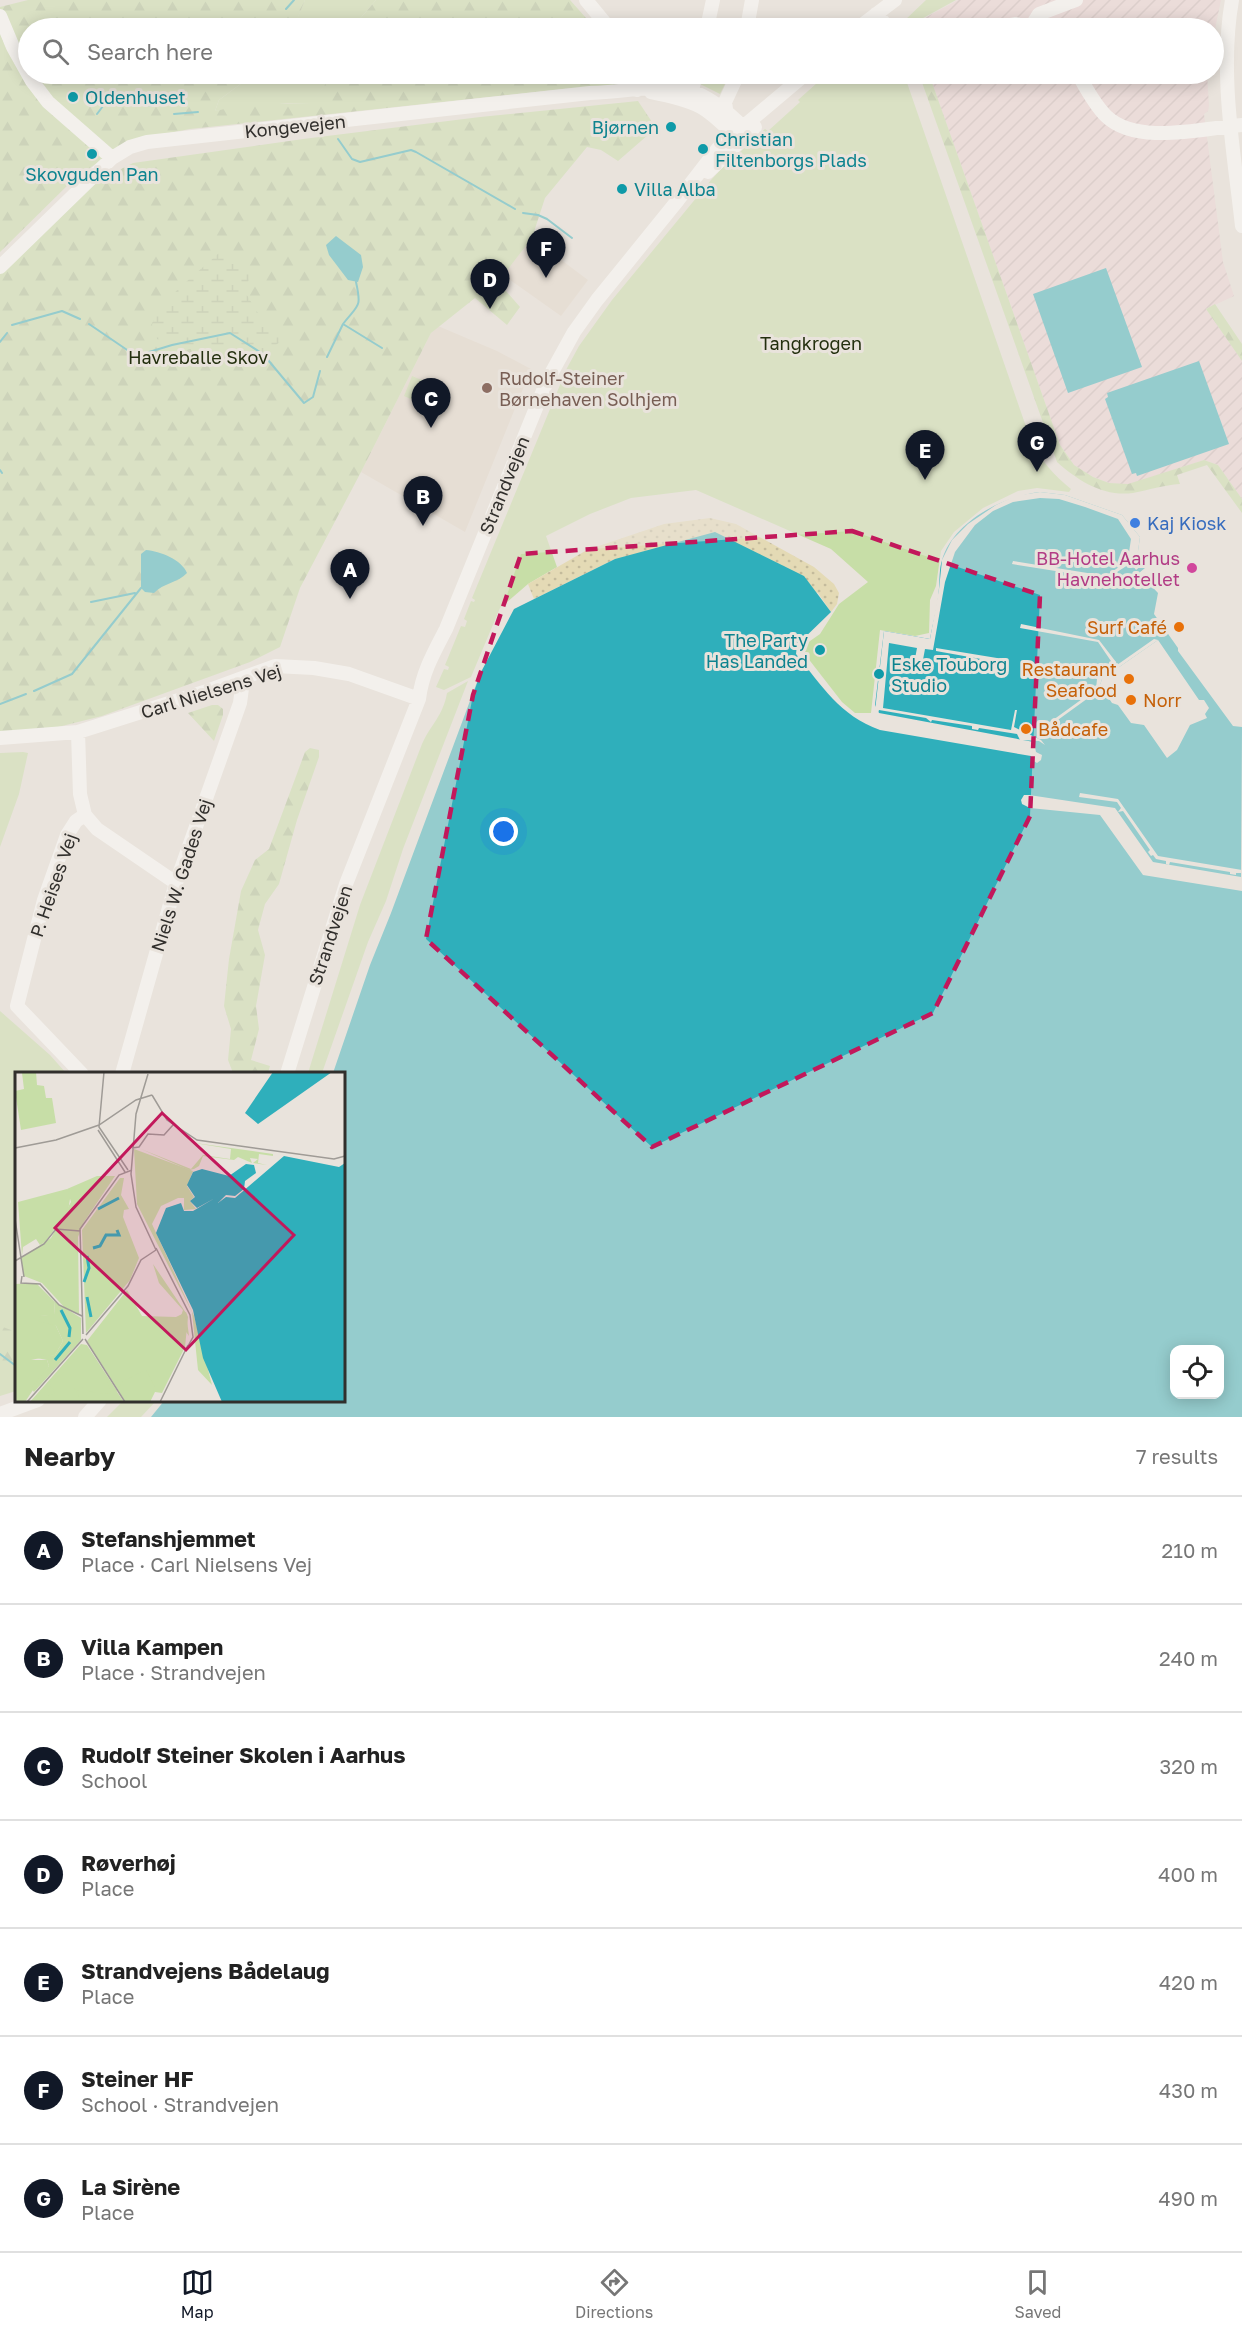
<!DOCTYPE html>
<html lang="en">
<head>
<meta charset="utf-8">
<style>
  body { margin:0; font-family:"Golos Text",sans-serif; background:#f2f2f2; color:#222 }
  .controls { position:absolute; right:18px; bottom:18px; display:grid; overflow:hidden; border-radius:12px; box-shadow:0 3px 15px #0003 }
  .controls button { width:54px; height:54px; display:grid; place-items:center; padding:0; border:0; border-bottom:2px solid #e0e0e0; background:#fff; color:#222; font:30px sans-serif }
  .you { position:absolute; left:504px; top:832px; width:21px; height:21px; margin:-15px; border:4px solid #fff; border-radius:50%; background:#1a73e8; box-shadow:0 0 0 9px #1a73e833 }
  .badge { display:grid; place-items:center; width:39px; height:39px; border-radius:50%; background:#111827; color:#fff; font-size:20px; font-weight:700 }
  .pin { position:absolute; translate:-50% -50px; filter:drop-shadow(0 2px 3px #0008) }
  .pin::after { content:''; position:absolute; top:32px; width:21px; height:18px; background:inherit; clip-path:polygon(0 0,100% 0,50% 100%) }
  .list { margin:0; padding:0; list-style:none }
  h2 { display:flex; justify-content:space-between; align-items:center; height:78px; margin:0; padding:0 24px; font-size:26px }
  h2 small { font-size:20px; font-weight:400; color:#767676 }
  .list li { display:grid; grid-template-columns:39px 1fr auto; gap:18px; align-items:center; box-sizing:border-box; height:108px; padding:0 24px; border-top:2px solid #e0e0e0 }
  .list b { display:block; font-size:22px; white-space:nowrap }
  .list p { margin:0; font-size:20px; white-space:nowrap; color:#767676 }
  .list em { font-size:20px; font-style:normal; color:#767676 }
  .icon { flex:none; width:33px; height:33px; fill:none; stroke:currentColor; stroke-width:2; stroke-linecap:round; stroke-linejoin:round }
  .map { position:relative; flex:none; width:1242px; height:1417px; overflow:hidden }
  .search { position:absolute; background:#fff; box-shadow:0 3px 15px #0003; left:18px; right:18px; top:18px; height:66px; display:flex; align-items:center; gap:15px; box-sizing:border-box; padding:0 21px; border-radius:33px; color:#767676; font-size:22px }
  .sheet { height:834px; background:#fff }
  nav { display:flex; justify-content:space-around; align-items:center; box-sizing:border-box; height:84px; border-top:2px solid #e0e0e0; background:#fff; font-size:16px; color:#767676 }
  nav a { display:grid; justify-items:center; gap:3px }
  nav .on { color:#111827 }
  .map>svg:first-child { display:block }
</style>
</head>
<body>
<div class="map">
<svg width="1242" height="1417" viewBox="0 0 1242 1417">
  <defs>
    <pattern id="industrial-furrows" width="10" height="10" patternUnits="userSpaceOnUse" patternTransform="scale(1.5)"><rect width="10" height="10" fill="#edd2d5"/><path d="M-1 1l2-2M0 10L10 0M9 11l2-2" fill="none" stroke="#ccb5b7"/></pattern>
    <pattern id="forest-firs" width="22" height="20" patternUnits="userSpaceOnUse" patternTransform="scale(1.5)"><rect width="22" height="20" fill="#c7dea7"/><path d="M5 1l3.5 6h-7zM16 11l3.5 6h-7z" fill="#abbf90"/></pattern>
    <pattern id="wetland-marsh" width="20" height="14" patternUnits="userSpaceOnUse" patternTransform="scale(1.5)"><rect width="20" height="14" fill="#c7dea7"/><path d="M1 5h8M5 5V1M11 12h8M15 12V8" fill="none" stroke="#abbf90"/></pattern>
    <pattern id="sand-dots" width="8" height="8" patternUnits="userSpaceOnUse" patternTransform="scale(1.5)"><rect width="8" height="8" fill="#e4dab5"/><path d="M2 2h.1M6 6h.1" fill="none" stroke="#c4bb9c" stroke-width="1.8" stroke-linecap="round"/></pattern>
  </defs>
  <rect width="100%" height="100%" fill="#e9e3dc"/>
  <path fill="url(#industrial-furrows)" d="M958 0H1221L1214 34V28H906Z
    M929 74H1207L1209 106 1208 111 1204 114 1223 262 1234 296 1206 309 1242 361V499L1218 465 1204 460 1128 485 1109 483 1093 477 1074 465 1060 445Z"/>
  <path fill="#e3d7ca" d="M532 238 588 280 561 316 503 275Z
    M438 326 497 351 531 369 465 532 361 472 431 333Z"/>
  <path fill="#c7dea7" d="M305 0H376L352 28H289L297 19Z
    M926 0H956L905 28 904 21Z
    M254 74H333L312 103H288L215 111 219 100Z
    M703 74H730L720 94 700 84Z
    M827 74H904L1031 441C1041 461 1054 475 1071 489L1069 492 1037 488 1018 491 983 508 954 532 941 551 936 586 930 600 929 633 915 636 880 630 871 713H855L842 702 800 648 820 634 839 604 868 582 831 549 696 490 631 498 590 514 546 536 557 567 528 584 500 608 471 677 444 690 436 687 444 669 448 670 449 667 445 665 461 626 465 627 467 621 464 619 471 601 474 602 475 600 472 598 567 368 579 346 612 300 711 180 724 166 728 169 742 155 739 153 765 129 768 131 800 102 798 100Z
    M412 376 424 381 415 401 404 396Z
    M468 681 403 849 386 901 368 942 322 1073H308L360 905 422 744C431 724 443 716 447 693Z
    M23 752 28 753 19 794 0 847V753Z
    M0 1011 50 1055 66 1073 16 1074V1391L0 1396Z
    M123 1401V1400L156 1401 141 1417H107Z"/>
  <path fill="url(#forest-firs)" d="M28 0H305L297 20 289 28H28V74H254L219 100 215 111 249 104 311 103 333 74H624L627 84 563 89 190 129 127 141 72 181 0 252V7Z
    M376 0H570L595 28H352Z
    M919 74H929L1060 445 1074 465 1093 477 1109 483 1128 484 1204 460 1218 465 1242 499V513L1207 465 1177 475 1180 484C1164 485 1149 490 1133 493 1104 497 1078 481 1057 462Z
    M638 101 656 128 618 161 601 150 587 147 545 198 532 238 498 282 520 307 507 325 475 298 431 333 361 472 300 588 280 647 250 662 102 716 54 728 0 733V274L82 194 103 178 133 163 303 139 480 117Z
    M1215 304 1242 344V361L1206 309Z
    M212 705H218L223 709V715L214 741 188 713Z
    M310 748 319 750V757L297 820 279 884 265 904 258 930 265 955 256 1006 259 1029 251 1060 270 1066 268 1073H233L228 1060 231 1029 224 1006 229 959 241 891 255 860 269 849 305 752Z
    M3 1327 11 1330 16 1337V1380L0 1371V1329Z"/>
  <path fill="url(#wetland-marsh)" d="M233 251 251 272 245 292 261 318 276 327 281 341C271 349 260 358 248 361 227 368 209 339 185 351L157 339 152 325 155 315 178 289 219 253Z"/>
  <path fill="url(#sand-dots)" d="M710 518 736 524 814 567 834 584 839 593 837 604 831 612 818 593 615 559 534 599 528 584 587 550 664 524Z"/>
  <path fill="#2fafbb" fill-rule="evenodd" d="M336 236 361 255 363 267 358 282 348 280 329 255 326 245Z
    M1106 268 1142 367 1068 393 1033 294Z
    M1199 361 1229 444 1137 476 1136 473 1132 474 1105 399 1108 397 1107 393Z
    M1040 492 1065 495 1122 515 1140 537 1137 558 1145 568 1139 573 1158 593 1154 614 1178 648V651L1233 726 1242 727 1241 877 1153 862 1115 808 1029 795H1024L1021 800 1022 804 1030 808 1100 815 1143 875 1242 891V1417H151L164 1401 344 1400V1074L333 1073 370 965 391 913 480 674 514 609 615 559 715 532 804 576 831 612 797 645 796 654C823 687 839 715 880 730L1031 756 1032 760 1037 763 1041 760 1042 755 1036 752 1034 742 879 713 875 705 884 631 930 639C933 622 938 605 939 588 940 579 939 570 942 560 953 522 1003 496 1040 492ZM1158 640 1199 700H1204L1209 708 1205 714 1207 718 1190 725 1177 750 1167 758 1144 725 1131 723 1118 705 1112 703 1100 685 1102 679ZM1174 1350H1220V1394H1174Z
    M146 550C160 551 182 560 187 573 178 583 163 583 154 593L145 592 141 588V554Z"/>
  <path fill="#e9e3dc" d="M1040 492 1065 495 1122 515 1140 537 1137 558 1142 565 1136 570 1128 559 1131 539 1118 519 1085 507 1059 499 1040 498 1013 502 993 511 975 525 955 552 945 582 933 650 925 649 922 665 914 664 917 648 889 643 883 708 1011 730 1015 710H1017L1014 727 1041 740 1045 745 1039 741 1020 740 1017 734 979 728 978 730 972 729V726L932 720 931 722 926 718 879 710 877 716 875 711 884 631 930 639 939 589 942 560 952 540 968 524 996 505 1015 496Z
    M1013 561 1106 576 1126 562 1128 565 1106 579 1012 564Z
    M1021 624 1099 640 1116 662 1113 664 1098 642 1020 628Z
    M1154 639 1158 640 1102 679 1100 685 1102 688 1055 722 1053 720 1096 689 1097 679Z
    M936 648 1003 659V663L936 651Z
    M1080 793 1118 799 1158 856 1242 870V873H1236V875L1230 874V872L1170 862 1169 865 1166 864V861L1156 859 1153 855 1151 856 1148 852 1150 850 1123 811 1118 812 1121 808 1117 802 1079 797Z"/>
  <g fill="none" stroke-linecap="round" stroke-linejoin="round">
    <path stroke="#2fafbb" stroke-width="2" d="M286 9 294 0
      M97 114 106 102 113 98 153 106
      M174 114 198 112
      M338 139 352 159 360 162 411 150 416 152 515 209
      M523 213 538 215 547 219 572 238
      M89 324 136 356 172 345 230 333 263 354 304 403 313 397 320 371
      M343 324C358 304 362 309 356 282
      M12 325 62 311 80 319
      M0 342 7 333
      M327 357 343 324 382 348
      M0 470 2 473
      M91 602 135 593
      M34 691 72 674 141 588
      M0 704 26 694
      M0 1354 16 1366"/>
    <path stroke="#fff" stroke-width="14" d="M586 0 609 28
      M1232 0C1219 74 1234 152 1242 226
      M876 14 889 28
      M0 16 13 47 32 81 48 102 112 158
      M1031 27 1039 14 1076 0
      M707 28 713 0
      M747 28 752 0
      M858 28 895 0
      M994 28 1016 24 1034 28
      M634 74 637 90
      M1078 74C1086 88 1094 104 1106 116 1137 146 1203 128 1242 125
      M651 92C698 101 706 106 739 140
      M694 98 692 90 696 74
      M726 109 725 102 738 74
      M708 172 755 127
      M0 267 112 158 130 147 147 142 590 93C665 90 687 69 747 131
      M78 732 80 794 85 815 76 821 67 835 44 900 17 1006 82 1074
      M0 738 78 732 204 692 275 666 314 668 349 674 419 699
      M85 815 97 829 176 883
      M122 1074 176 883 240 703 242 688 240 679
      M287 1074 346 884 419 699C422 673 434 652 446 629L547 381 574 332 597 300 678 200 719 147 801 78
      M0 1414 38 1400
      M85 1417 100 1400"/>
  </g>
  <path d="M0 0H1242V1417H0ZM852 531 1040 595 1030 816 933 1013 652 1147 426 939 473 695 521 554Z" fill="#e9e3dc" fill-opacity=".55" fill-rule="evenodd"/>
  <path fill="none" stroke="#c2185b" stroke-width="4.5" stroke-dasharray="12 8" stroke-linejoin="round" d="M852 531 1040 595 1030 816 933 1013 652 1147 426 939 473 695 521 554Z"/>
  <g fill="#0f9aa8" stroke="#e9e3dc" stroke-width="2">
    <circle cx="73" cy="97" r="6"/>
    <circle cx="671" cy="127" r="6"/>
    <circle cx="703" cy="149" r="6"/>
    <circle cx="92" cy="154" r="6"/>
    <circle cx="622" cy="189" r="6"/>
    <circle cx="820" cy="650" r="6"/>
    <circle cx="879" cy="674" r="6"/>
  </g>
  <circle fill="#8d6e63" stroke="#e9e3dc" stroke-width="2" cx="487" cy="388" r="6"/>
  <circle fill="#3f7fe0" stroke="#e9e3dc" stroke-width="2" cx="1135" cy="523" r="6"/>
  <circle fill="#d1479c" stroke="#e9e3dc" stroke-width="2" cx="1192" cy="568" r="6"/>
  <g fill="#e8710a" stroke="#e9e3dc" stroke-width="2">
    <circle cx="1179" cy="627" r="6"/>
    <circle cx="1129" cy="679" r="6"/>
    <circle cx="1131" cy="700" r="6"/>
    <circle cx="1026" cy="729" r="6"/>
  </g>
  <g text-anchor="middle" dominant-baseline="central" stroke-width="6" stroke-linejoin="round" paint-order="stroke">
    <g font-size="18" fill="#0d838f" stroke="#e9e3dc" text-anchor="start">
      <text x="85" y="97">Oldenhuset</text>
      <text x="659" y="127" text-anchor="end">Bjørnen</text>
      <text x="715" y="139">Christian<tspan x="715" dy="21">Filtenborgs Plads</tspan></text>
      <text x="92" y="174" text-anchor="middle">Skovguden Pan</text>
      <text x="634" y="189">Villa Alba</text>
      <text x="808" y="640" text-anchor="end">The Party<tspan x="808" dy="21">Has Landed</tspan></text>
      <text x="891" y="664">Eske Touborg<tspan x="891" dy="21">Studio</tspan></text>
    </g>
    <g font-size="18" fill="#312f2c" stroke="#e9e3dc">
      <text transform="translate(295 126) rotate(-6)">Kongevejen</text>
      <text transform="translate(504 485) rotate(-68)">Strandvejen</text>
      <text transform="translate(211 691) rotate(-17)">Carl Nielsens Vej</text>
      <text transform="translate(181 875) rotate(-72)">Niels W. Gades Vej</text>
      <text transform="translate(53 885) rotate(-71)">P. Heises Vej</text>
      <text transform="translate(330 935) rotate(-72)">Strandvejen</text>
    </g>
    <g font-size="18" fill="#232f0e" stroke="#e9e3dc">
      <text x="811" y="343">Tangkrogen</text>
      <text x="198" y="357">Havreballe Skov</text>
    </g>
    <g font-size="18" fill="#785e54" stroke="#e9e3dc" text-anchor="start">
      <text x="499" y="378">Rudolf-Steiner<tspan x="499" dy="21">Børnehaven Solhjem</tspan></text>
    </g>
    <g font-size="18" fill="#366cbe" stroke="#e9e3dc" text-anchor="start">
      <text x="1147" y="523">Kaj Kiosk</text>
    </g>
    <g font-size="18" fill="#b23c85" stroke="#e9e3dc" text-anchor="end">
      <text x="1180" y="558">BB-Hotel Aarhus<tspan x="1180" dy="21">Havnehotellet</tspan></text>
    </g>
    <g font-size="18" fill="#c56008" stroke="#e9e3dc" text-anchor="end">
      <text x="1167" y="627">Surf Café</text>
      <text x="1117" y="669">Restaurant<tspan x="1117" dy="21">Seafood</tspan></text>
      <text x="1143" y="700" text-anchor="start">Norr</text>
      <text x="1038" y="729" text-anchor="start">Bådcafe</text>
    </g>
  </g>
  <g transform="translate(15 1072)">
    <rect width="330" height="330" fill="#e9e3dc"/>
    <path d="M21 0 22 13 29 14 31 26H37L41 51 6 58 0 19 9 17 7 1ZM119 77 178 99 172 114 179 125 175 129 181 137 169 138V126H163L146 134 137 152 179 244 197 313 183 298 177 240 122 132ZM52 117 56 121 53 139 30 170 25 173 21 167 8 175 7 184 3 130ZM21 211 39 229 40 243 26 244 41 254 48 269 40 283 16 288H32L34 294 10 330H0V212ZM112 218 127 244 161 245 171 240 173 245 170 275 147 321 140 320 135 330H111L72 269ZM66 272 72 273 102 319 95 330H15Z" fill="#c7dea7"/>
    <path d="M173 70 258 82V84L244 82 243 91 252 93 238 91 243 87 235 86 237 91 223 85 219 88 188 84 184 94 179 97 174 98 126 77 176 97 188 83 215 87 216 77ZM82 104H100L69 150 63 165 64 242 50 236 27 211 9 204 6 186 36 166 56 130 52 117ZM105 106H109L106 123 114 137 109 138 108 145 124 186 115 208 71 261 67 158ZM138 192 171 241 174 264 164 250 168 238 144 211ZM39 229 66 246V268L19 320 16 316 34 294 32 288 16 285 40 283 48 269 41 254 23 249 26 244 40 242ZM67 273V284L61 281 58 290 49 295V300L34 311 40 321 32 324 26 320 15 330ZM131 298 140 315 135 330H111L103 317 108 309ZM89 301 109 330H52L64 324 59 316 63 319 71 313V318L81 321 96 322Z" fill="#c7dea7"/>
    <path d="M258 0H317L243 52 230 41ZM269 84 324 95 330 91V330H207L188 286 178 238 141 161 151 136 166 131 169 139H178L200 126 182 136 175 129 180 125 172 113 178 100 187 97 214 104 231 92 239 93 241 101 230 109 229 117 220 124 211 123 203 131 211 125 220 126Z" fill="#2fafbb"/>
    <path fill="none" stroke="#2fafbb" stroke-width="3" d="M83 137 104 126M78 176 85 174 91 163H104L102 158M69 210 74 196 72 184M72 225 76 245M46 238 55 256 54 265M40 288 55 270"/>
    <path fill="none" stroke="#9f9b96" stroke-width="1.5" d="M89 0 84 55 113 98M133 2 121 42 116 102 121 135 141 178M137 23 152 48 182 68 319 87 330 84M83 58 110 100M0 76 41 68 84 53 121 28 137 23M117 76 124 75 133 62 149 63 158 53M0 147 9 205M141 176 175 243 178 265 173 274M0 189 29 172 41 157 65 159M7 204 6 211 25 212 44 233 67 244M68 262 65 157 104 103 117 98M71 263 113 214 126 188 141 178M70 267 110 330M12 330 68 267M145 330 173 273"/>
    <path fill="#c2185b" fill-opacity="0.15" stroke="#c2185b" stroke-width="3" d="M147 41 279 163 171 278 40 156Z"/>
    <rect width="330" height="330" fill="none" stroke="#312f2c" stroke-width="3"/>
  </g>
</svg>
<div class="controls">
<button><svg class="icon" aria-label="locate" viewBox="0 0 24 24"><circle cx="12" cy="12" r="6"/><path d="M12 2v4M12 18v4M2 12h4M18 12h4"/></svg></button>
</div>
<div class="you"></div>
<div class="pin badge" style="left:350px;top:599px">A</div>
<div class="pin badge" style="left:423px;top:526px">B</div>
<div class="pin badge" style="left:431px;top:428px">C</div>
<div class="pin badge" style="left:490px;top:309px">D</div>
<div class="pin badge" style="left:925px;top:480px">E</div>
<div class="pin badge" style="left:546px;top:278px">F</div>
<div class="pin badge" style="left:1037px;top:472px">G</div>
<div class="search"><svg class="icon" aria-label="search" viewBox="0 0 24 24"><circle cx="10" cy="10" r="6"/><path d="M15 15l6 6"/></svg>Search here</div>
</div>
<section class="sheet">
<h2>Nearby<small>7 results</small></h2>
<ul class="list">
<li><span class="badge">A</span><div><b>Stefanshjemmet</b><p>Place · Carl Nielsens Vej</p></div><em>210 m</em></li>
<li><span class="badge">B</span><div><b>Villa Kampen</b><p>Place · Strandvejen</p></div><em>240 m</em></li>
<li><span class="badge">C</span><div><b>Rudolf Steiner Skolen i Aarhus</b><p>School</p></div><em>320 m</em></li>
<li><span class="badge">D</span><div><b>Røverhøj</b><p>Place</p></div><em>400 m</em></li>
<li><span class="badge">E</span><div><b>Strandvejens Bådelaug</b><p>Place</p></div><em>420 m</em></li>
<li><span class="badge">F</span><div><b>Steiner HF</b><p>School · Strandvejen</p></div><em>430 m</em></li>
<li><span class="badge">G</span><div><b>La Sirène</b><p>Place</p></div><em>490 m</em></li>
</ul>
</section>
<nav>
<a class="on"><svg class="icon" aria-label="map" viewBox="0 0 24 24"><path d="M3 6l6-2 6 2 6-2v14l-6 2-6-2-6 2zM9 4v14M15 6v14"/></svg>Map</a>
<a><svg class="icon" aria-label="directions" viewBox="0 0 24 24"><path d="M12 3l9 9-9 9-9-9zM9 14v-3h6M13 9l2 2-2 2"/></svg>Directions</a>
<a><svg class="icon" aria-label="saved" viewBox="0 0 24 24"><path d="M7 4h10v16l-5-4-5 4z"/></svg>Saved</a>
</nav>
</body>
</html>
